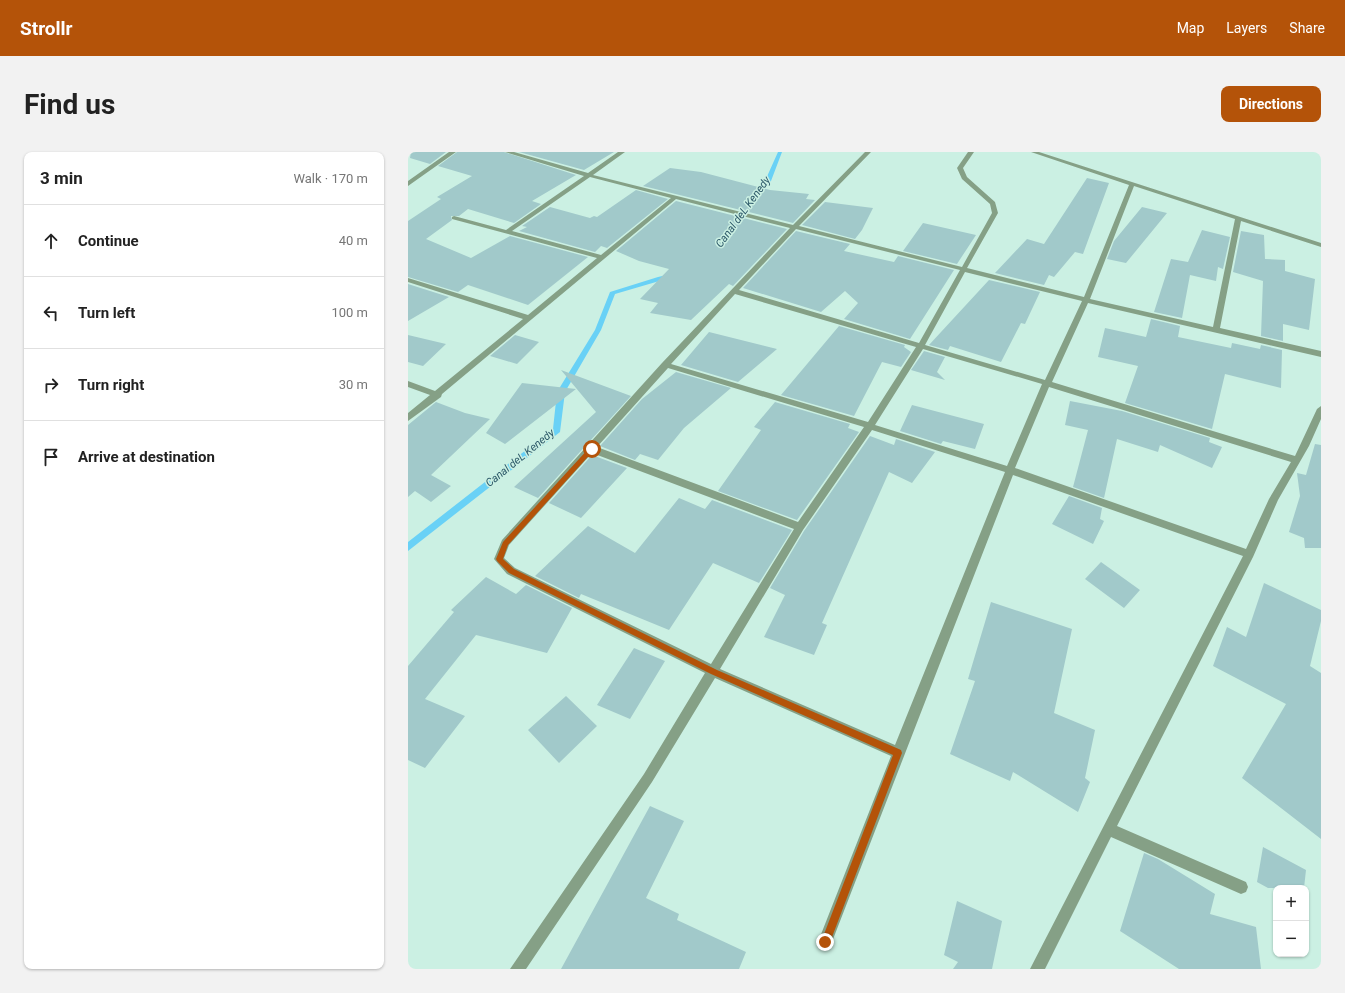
<!DOCTYPE html>
<html lang="en">
<head>
<meta charset="utf-8">
<style>
  body { margin:0; font-family:Roboto,sans-serif; background:#f2f2f2; color:#222 }
  .controls { position:absolute; right:12px; bottom:12px; display:grid; overflow:hidden; border-radius:8px; box-shadow:0 1px 3px #0004 }
  .controls button { width:36px; height:36px; display:grid; place-items:center; padding:0; border:0; border-bottom:1px solid #e0e0e0; background:#fff; color:#222; font:20px sans-serif }
  .stop { position:absolute; width:12px; height:12px; margin:-9px; border:3px solid #b45309; border-radius:50%; background:#fff }
  .stop.end { background:#b45309; border-color:#fff; box-shadow:0 1px 4px #0008 }
  .list { margin:0; padding:0; list-style:none }
  h2 { display:flex; justify-content:space-between; align-items:center; height:52px; margin:0; padding:0 16px; font-size:17px }
  h2 small { font-size:13px; font-weight:400; color:#767676 }
  .list li { display:grid; grid-template-columns:26px 1fr auto; gap:12px; align-items:center; box-sizing:border-box; height:72px; padding:0 16px; border-top:1px solid #e0e0e0 }
  .list b { display:block; font-size:15px; white-space:nowrap }
  .list em { font-size:13px; font-style:normal; color:#767676 }
  .icon { flex:none; width:22px; height:22px; fill:none; stroke:currentColor; stroke-width:2; stroke-linecap:round; stroke-linejoin:round }
  .map { position:relative; flex:none; width:913px; height:817px; overflow:hidden; border-radius:8px }
  header { display:flex; align-items:center; gap:24px; box-sizing:border-box; height:56px; padding:0 20px; background:#b45309; color:#fff }
  header strong { font-size:19px }
  nav { display:flex; gap:22px; margin-inline-start:auto; font-size:14px }
  .intro { display:flex; align-items:center; justify-content:space-between; box-sizing:border-box; height:96px; padding:0 24px }
  h1 { margin:0; font-size:28px }
  .button { padding:10px 18px; border-radius:8px; background:#b45309; color:#fff; font-size:14px; font-weight:700 }
  main { display:flex; gap:24px; padding:0 24px }
  aside { flex:1; background:#fff; border-radius:8px; box-shadow:0 1px 3px #0004 }
  .map>svg:first-child { display:block }
</style>
</head>
<body>
<header>
<strong>Strollr</strong>
<nav><a>Map</a><a>Layers</a><a>Share</a></nav>
</header>
<div class="intro"><h1>Find us</h1><a class="button">Directions</a></div>
<main>
<aside>
<h2>3 min<small>Walk · 170 m</small></h2>
<ul class="list">
<li><svg class="icon" aria-label="ahead" viewBox="0 0 24 24"><path d="M12 20V5M6 11l6-6 6 6"/></svg><div><b>Continue</b></div><em>40 m</em></li>
<li><svg class="icon" aria-label="left" viewBox="0 0 24 24"><path d="M17 20v-9H6M10 6l-5 5 5 5"/></svg><div><b>Turn left</b></div><em>100 m</em></li>
<li><svg class="icon" aria-label="right" viewBox="0 0 24 24"><path d="M7 20v-9h11M14 6l5 5-5 5"/></svg><div><b>Turn right</b></div><em>30 m</em></li>
<li><svg class="icon" aria-label="arrive" viewBox="0 0 24 24"><path d="M6 21V4h12l-3 4 3 4H6"/></svg><div><b>Arrive at destination</b></div></li>
</ul>
</aside>
<div class="map">
<svg width="913" height="817" viewBox="0 0 913 817">
  <rect width="100%" height="100%" fill="#cbf0e3"/>
  <g fill="none" stroke-linecap="round" stroke-linejoin="round">
    <path fill="#69d1f6" fill-rule="evenodd" d="M370 0H374L363 29 328 76H324V74L357 29Z
      M263 122 265 123V125L207 142 193 178 157 240 152 280 0 399V390L145 277 149 240 187 178 202 140 250 125Z"/>
  </g>
  <path fill="#a1c9ca" d="M3 0H38L22 12 2 6Z
    M49 0H96L168 23 124 49 133 52 106 71 60 57 51 64H43L44 68 18 87 63 106 102 84 180 105 120 153 60 133 50 140 0 125V69L33 47 29 45 64 24 30 14Z
    M111 0H206L176 18Z
    M262 16 293 20 362 38 401 42 398 47 407 48 385 71 235 34Z
    M679 26 701 31 675 102 667 100 646 125 641 123 636 133 587 121 619 87 636 92Z
    M228 38 260 47 199 96 193 94 187 100 111 79 119 75 114 74 142 55 182 66 186 64 189 65Z
    M268 49 379 77 325 134 321 132 283 168 242 161 250 151 232 147 261 117 231 109 208 99Z
    M417 50 465 56 454 78 447 87 394 73Z
    M734 55 759 61 718 111 699 107 706 89Z
    M515 71 568 83 549 112 495 99Z
    M794 78 822 85 815 117 810 115 808 129 782 123 774 166 746 160 763 107 780 110Z
    M388 79 442 92 436 99 486 110 490 104 546 118 502 187 436 167 450 151 437 139 413 160 335 136Z
    M833 79 856 83 857 107 877 108V119L907 127 901 178 875 172V189L853 184 855 129 825 120Z
    M581 128 632 140 617 172 613 171 593 210 542 194 540 198 521 193Z
    M0 132 41 145 0 169Z
    M743 167 772 174 770 185 823 196 824 191 852 197 853 193 874 198 873 236 817 222 804 277 717 251 730 214 690 205 697 176 738 185Z
    M431 174 497 193 496 195 503 200 493 215 474 210 446 264 373 243Z
    M301 180 369 197 330 230 273 213Z
    M0 183 38 192 15 214 0 210Z
    M107 183 131 190 109 212 82 204Z
    M516 199 537 205 529 220 537 228 503 218Z
    M153 218 223 244 130 346 106 335 188 260Z
    M268 220 323 236 276 276 250 308 232 302 227 308 192 294 234 247Z
    M114 231 168 237 97 292 78 281Z
    M662 249 714 259 802 286 801 290 814 295 804 316 752 293 750 300 709 287 696 346 665 335 680 278 657 273Z
    M28 250 57 261 82 267 23 323 43 334 23 350 7 339 0 345V273Z
    M367 250 442 272 440 276 451 280 389 368 310 339 353 278 346 275Z
    M504 253 576 272 567 297 535 289 533 292 492 279Z
    M462 284 486 293 488 287 527 300 504 331 481 320 414 471 419 473 406 503 356 485 377 443 362 436 396 379Z
    M907 292 913 293V396H897L896 386 881 380 892 344 889 321 898 323Z
    M184 303 219 316 173 366 141 351Z
    M661 344 694 356 692 367 696 369 685 392 644 372Z
    M271 346 297 357 304 348 384 378 351 431 305 411 261 478 173 442 171 446 127 424 180 374 227 401Z
    M693 410 732 438 716 456 677 427Z
    M78 425 108 442 118 433 164 456 139 501 68 483 17 547 57 564 17 616 0 608V514L46 460 43 458Z
    M856 431 913 458V469L902 514 913 521V687L834 626 878 552 805 514 819 475 838 485Z
    M583 450 664 477 646 561 687 578 677 626 682 630 670 660 605 620 602 629 542 602 567 529 560 527Z
    M226 496 257 509 222 567 189 553Z
    M158 544 189 574 151 611 120 578Z
    M242 654 276 669 238 746 271 762 269 768 338 800 331 817H153Z
    M855 695 898 718 896 736H860L849 730Z
    M736 701 750 707 807 742 802 762 848 775 853 817H771L712 779Z
    M549 749 594 769 584 817H545L550 810 536 803Z"/>
  <g fill="none" stroke-linecap="round" stroke-linejoin="round">
    <path fill="#85a086" fill-rule="evenodd" d="M41 0H48L0 34V29Z
      M97 0H106L180 21 210 0H217L185 23 385 73 457 0H463L391 74 554 115 584 61 582 52 554 27 549 16 560 0H566L555 16 559 25 587 50 590 61 559 116 676 145 721 33 623 0H631L913 91V95L833 69 812 176 913 199V205L680 151 644 230 887 304 909 257 913 254V267L901 294 870 348 845 405 709 674 838 730 840 735 838 740 833 742 703 685 637 817H622L835 404 605 323 422 795 417 797 412 795 410 790 483 604 307 526 244 630 118 817H102L236 622 297 521 99 422 86 407 94 388 254 211 382 76 268 47 34 242 33 245 0 269V261L22 243 0 235V229L27 239 115 167 0 130V126L120 163 189 106 44 67V65L46 64 98 78 176 24ZM182 25 263 46 193 103 104 79ZM726 34 827 67 805 175 682 147ZM388 77 552 118 511 191 331 138ZM557 120 674 149 637 228 517 193ZM327 142 508 195 460 270 263 212ZM515 197 634 232 599 314 467 273ZM260 216 456 275 390 370 189 295ZM641 235 883 310 861 347 838 397 607 316ZM464 278 597 320 487 593 312 517 395 378ZM184 301 386 377 303 512 107 416 96 406 101 393Z"/>
  </g>
  <path fill="#b45309" d="M182 295 187 297 100 393 95 407 106 417 309 518 493 598 494 601 421 793 417 795 413 790 485 603 303 522 101 421 89 409 88 407 95 390Z"/>
  <g text-anchor="middle" dominant-baseline="central" stroke-width="3" stroke-linejoin="round" paint-order="stroke">
    <g font-size="11" font-style="italic" fill="#2c5868" stroke="#cbf0e3">
      <text transform="translate(335 60) rotate(-54)">Canal deL Kenedy</text>
      <text transform="translate(112 306) rotate(-39)">Canal deL Kenedy</text>
    </g>
  </g>
</svg>
<div class="controls">
<button>+</button>
<button>−</button>
</div>
<div class="stop" style="left:184px;top:297px"></div>
<div class="stop end" style="left:417px;top:790px"></div>
</div>
</main>
</body>
</html>
